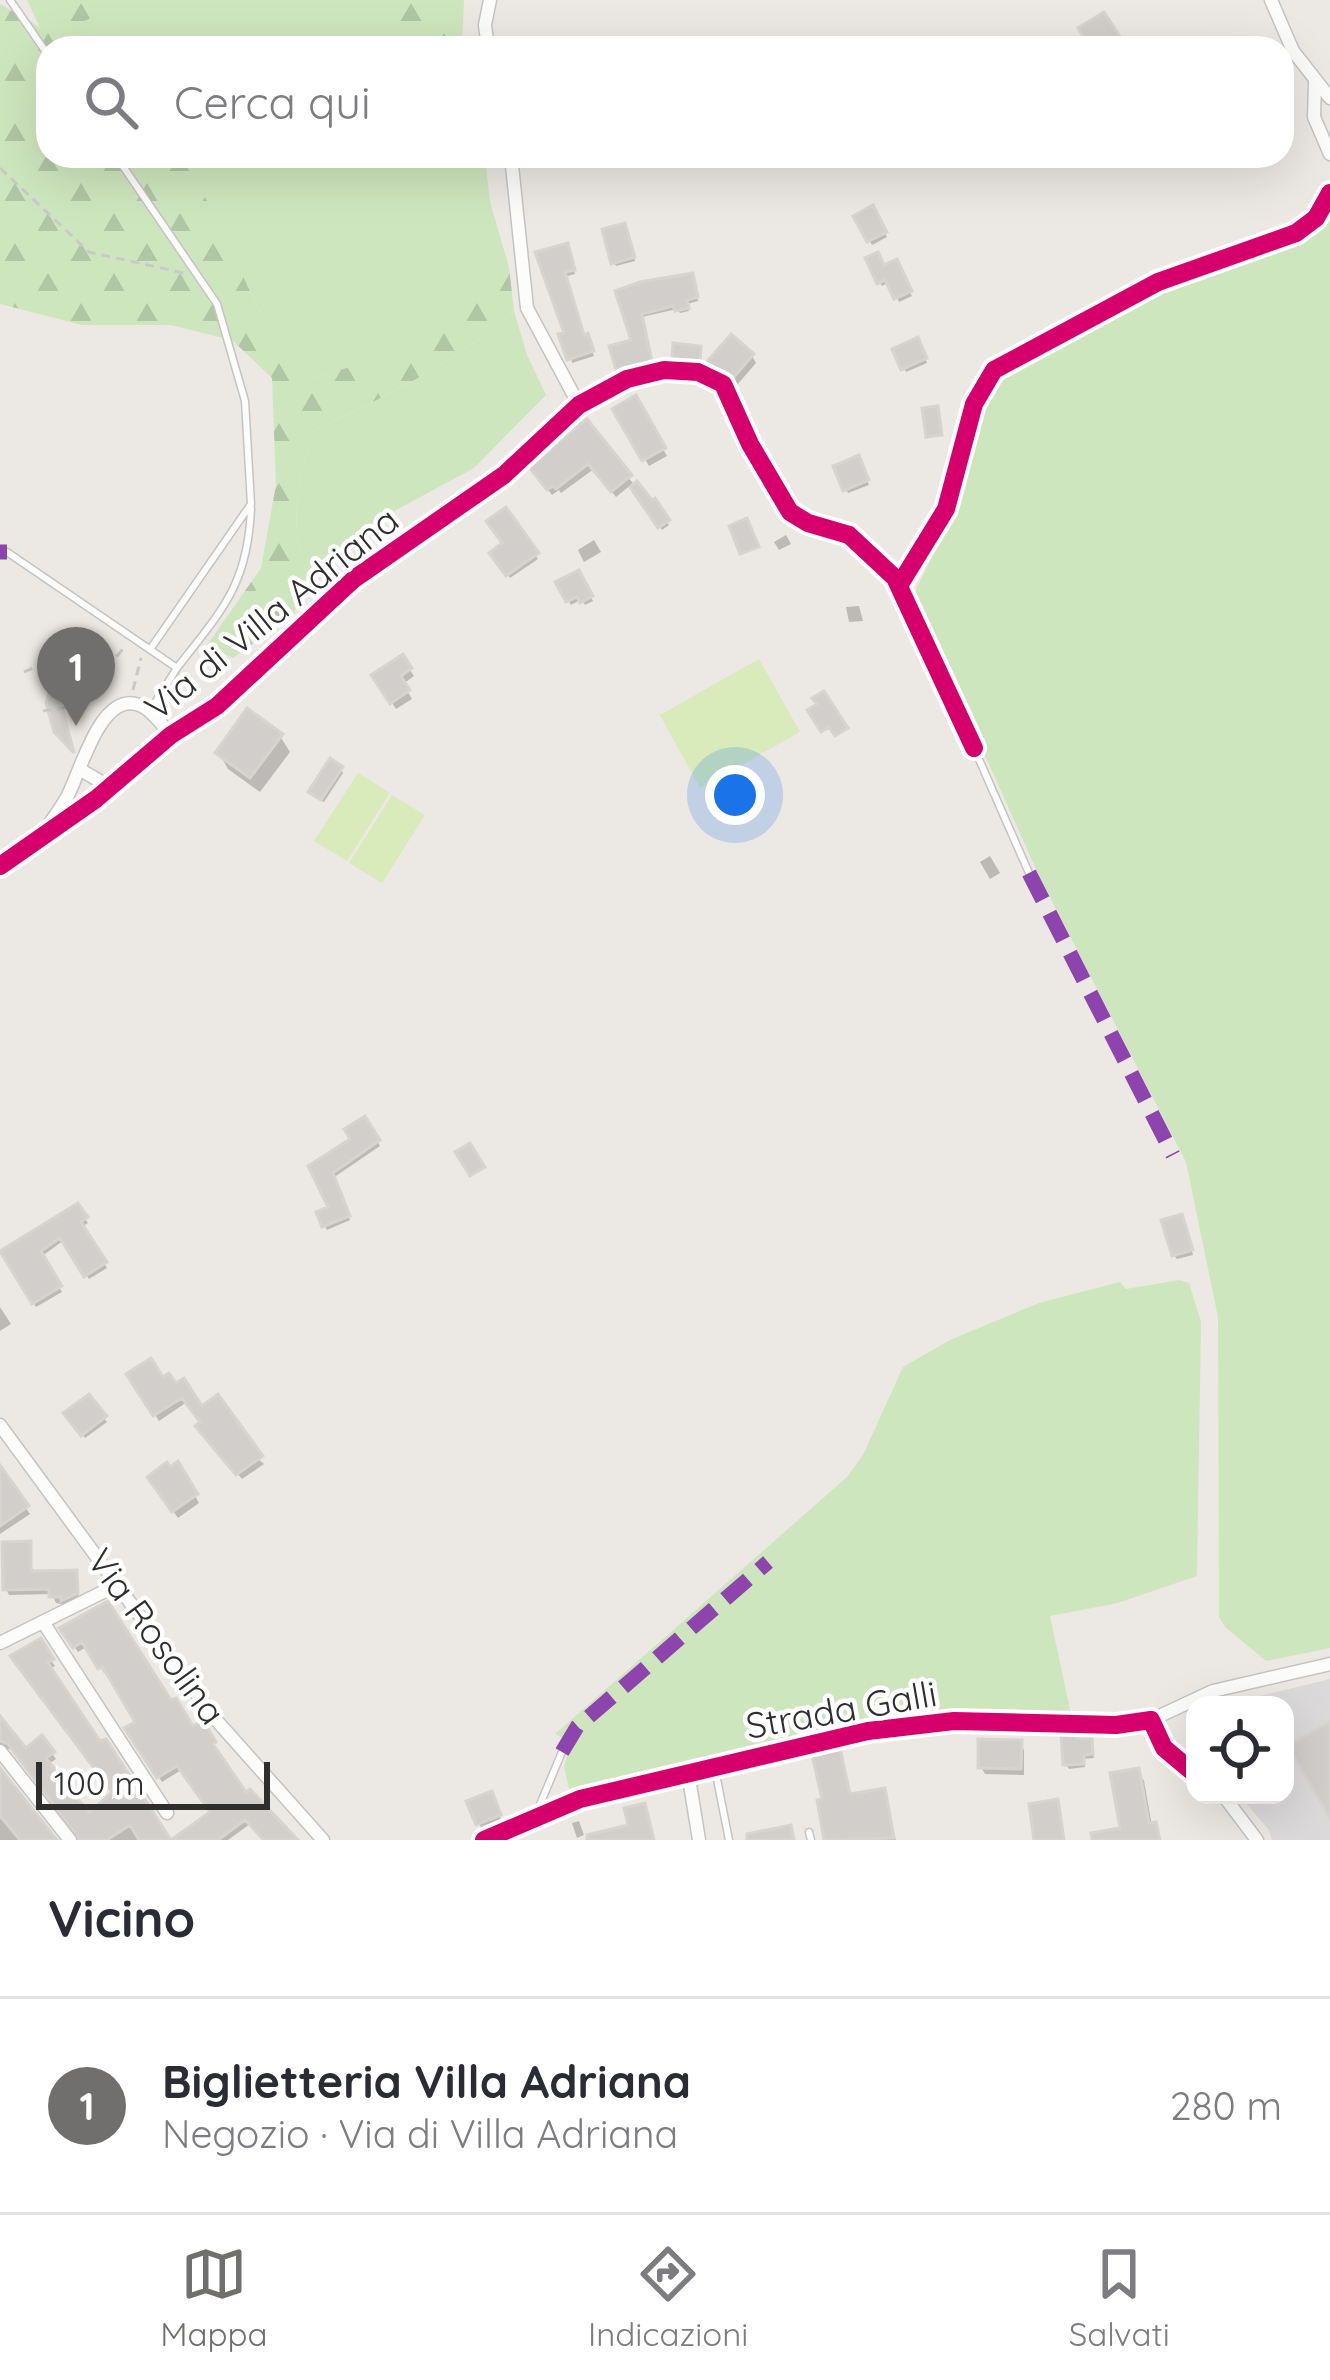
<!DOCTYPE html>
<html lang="it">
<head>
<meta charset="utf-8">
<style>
  body { margin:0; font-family:Quicksand,sans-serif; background:#f7f7f7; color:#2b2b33 }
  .controls { position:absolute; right:36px; bottom:36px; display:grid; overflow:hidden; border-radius:24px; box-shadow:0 12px 48px #0002 }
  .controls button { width:108px; height:108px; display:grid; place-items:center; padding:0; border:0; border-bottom:3px solid #e1e1e2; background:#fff; color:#2b2b33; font:60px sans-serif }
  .scale { position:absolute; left:36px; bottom:30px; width:234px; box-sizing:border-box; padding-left:12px; border:6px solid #2e2e2e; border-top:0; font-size:33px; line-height:42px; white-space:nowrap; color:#2e2e2e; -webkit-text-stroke:9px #fff; paint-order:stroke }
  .you { position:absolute; left:735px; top:795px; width:42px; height:42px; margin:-30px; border:9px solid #fff; border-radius:50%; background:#1a73e8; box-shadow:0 0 0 18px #1a73e833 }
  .badge { display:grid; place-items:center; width:78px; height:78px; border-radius:50%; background:#706f6e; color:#fff; font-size:39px; font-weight:700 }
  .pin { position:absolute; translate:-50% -99px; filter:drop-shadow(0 3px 6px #0008) }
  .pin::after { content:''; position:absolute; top:63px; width:42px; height:36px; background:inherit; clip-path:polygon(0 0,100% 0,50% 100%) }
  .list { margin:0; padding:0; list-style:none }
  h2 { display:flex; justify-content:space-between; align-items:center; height:156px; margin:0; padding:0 48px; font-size:51px }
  h2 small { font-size:39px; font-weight:400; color:#7c7c81 }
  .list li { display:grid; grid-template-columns:78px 1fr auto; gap:36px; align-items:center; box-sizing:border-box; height:216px; padding:0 48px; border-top:3px solid #e1e1e2 }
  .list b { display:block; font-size:45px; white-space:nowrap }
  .list p { margin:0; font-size:39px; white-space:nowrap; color:#7c7c81 }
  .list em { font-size:39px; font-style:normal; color:#7c7c81 }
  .icon { flex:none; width:66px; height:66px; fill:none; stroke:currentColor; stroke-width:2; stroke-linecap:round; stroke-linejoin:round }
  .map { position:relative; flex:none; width:1330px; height:1840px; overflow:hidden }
  .search { position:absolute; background:#fff; box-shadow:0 12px 48px #0002; left:36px; right:36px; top:36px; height:132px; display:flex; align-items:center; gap:30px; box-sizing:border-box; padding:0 42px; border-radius:36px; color:#7c7c81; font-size:45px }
  .sheet { height:372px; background:#fff }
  nav { display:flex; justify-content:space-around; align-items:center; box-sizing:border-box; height:168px; border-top:3px solid #e1e1e2; background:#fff; font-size:33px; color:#7c7c81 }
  nav a { display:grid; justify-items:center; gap:6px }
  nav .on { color:#706f6e }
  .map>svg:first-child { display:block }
</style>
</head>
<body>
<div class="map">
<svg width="1330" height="1840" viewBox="0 0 1330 1840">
  <defs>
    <pattern id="forest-firs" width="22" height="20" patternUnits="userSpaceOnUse" patternTransform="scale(3)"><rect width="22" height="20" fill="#cee6be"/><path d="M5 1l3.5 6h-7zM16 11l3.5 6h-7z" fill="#b1c6a4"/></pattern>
  </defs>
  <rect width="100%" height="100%" fill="#ece8e4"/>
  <path fill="#dcd9db" d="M1330 1679V1840H1272L1269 1830 1239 1795H1285V1705H1222Z"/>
  <path fill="#cee6be" d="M27 0H464L462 48H75L41 30Z
    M179 156H485L490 202 509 267 439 329 368 361 309 380C293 357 272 334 259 309 232 258 214 204 179 156Z
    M1330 210V1648L1266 1661 1225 1627 1219 1617 1218 1317 1186 1162 1040 878 917 603 916 589 956 509 987 392 1003 373C1053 344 1105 316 1159 293 1209 271 1301 257 1330 210Z
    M514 311 527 355 546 395 474 468 387 515 308 574C287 530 298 474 314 430 389 395 451 365 514 311Z
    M1179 1280 1189 1283 1201 1322 1197 1576 1118 1603 1050 1616 1071 1714 1063 1718 934 1716 888 1720 570 1792 564 1767 571 1742 555 1734 847 1477 863 1455 903 1367 950 1340 1039 1303 1120 1282 1126 1289Z"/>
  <path fill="url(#forest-firs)" d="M56 0H126L69 29Z
    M367 0H422L451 43 447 48H385L396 38Z
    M0 4 75 48H48V156H179C214 203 232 257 259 309 272 334 293 357 309 380L368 361 440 326 509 267 514 311C451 365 389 395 314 430 298 474 287 530 308 574L294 614 233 658 207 645 261 568 276 485 272 378 232 340 170 325H82L0 304Z"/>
  <path fill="#d9eabb" d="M759 659 800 732 700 788 660 715Z
    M358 773 390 793 347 861 314 841Z
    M392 795 425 815 382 883 349 863Z"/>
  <path fill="#0003" d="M1103 16 1118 40 1106 48H1094Z
    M872 209 887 237 872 245 857 217Z
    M626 230 635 261 616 266 614 262Z
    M568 250 575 274 564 277 584 338 589 341 594 356 572 363 568 335 539 254Z
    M869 260 883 268 895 263 912 296 899 302 890 282 882 286Z
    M694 280 698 301 687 304 689 311 680 313 677 309 642 317 652 366 622 375 620 371 635 342 641 285Z
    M917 341 927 363 906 372 896 350Z
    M699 349 700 365 677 363 675 359Z
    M752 356 756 363 737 385 713 371 709 364Z
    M634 400 667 456 649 466 616 410Z
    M586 423 635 486 652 504 654 502 669 525 662 530 632 484 616 497 594 469 561 493 559 490 552 495 536 474Z
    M857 459 869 485 848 493 837 468Z
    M505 511 538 559 510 578 493 553 506 545Z
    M786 535 791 544 779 550 774 542Z
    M594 540 601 552 584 562 578 550Z
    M578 574 593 601 585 605 582 599 571 605 560 584Z
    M859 606 863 621 849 622 846 607Z
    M87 650 89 654 64 687 60 736 57 675Z
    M402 658 414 676 403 684 412 699 396 709 375 676Z
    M280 736 290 752 260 792 228 769 219 753Z
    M341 769 343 773 324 802 314 796 312 792Z
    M990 856 1000 873 990 879 980 862Z
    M364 1120 380 1146 333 1178 350 1220 327 1230 319 1213 332 1208 312 1167 354 1140Z
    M77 1207 88 1223 81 1227 107 1268 89 1279 64 1240 41 1257 62 1292 36 1307 1 1253Z
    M1183 1222 1193 1255 1177 1259 1174 1255Z
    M0 1307 11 1324 0 1331Z
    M130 1375 162 1381 264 1464 242 1479 202 1433 203 1423 187 1402 159 1421Z
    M89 1398 107 1422 85 1438 67 1414Z
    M178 1465 199 1503 178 1518 155 1485Z
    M6 1479 30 1514 0 1534V1483Z
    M29 1544 33 1574 76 1573 79 1599 67 1605 56 1603 52 1594 9 1595 6 1589Z
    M107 1605 170 1704 192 1730 202 1724 216 1749 213 1750 245 1797 294 1840H266L250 1824 228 1840H176L213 1813 183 1769 162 1782 129 1729 139 1723 107 1671 104 1673 88 1646 78 1652 63 1629Z
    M37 1641 55 1666 49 1669 168 1840H84L15 1750 0 1747V1720L26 1752 41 1740 56 1759 47 1765 89 1817 116 1793 20 1666Z
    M1090 1741 1094 1758 1084 1759 1085 1767 1069 1769 1066 1764 1077 1742Z
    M1020 1743 1024 1750V1775L985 1774 981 1767Z
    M838 1752 852 1797 883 1791 896 1840H827L821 1802 826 1801Z
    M1138 1771 1144 1781 1152 1826 1161 1840H1107L1124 1831Z
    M0 1773 53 1840H0Z
    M490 1795 501 1819 481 1828 470 1803Z
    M579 1821 584 1835 577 1838 572 1823Z"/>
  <path fill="#d1cecb" stroke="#d7d4d0" stroke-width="3" d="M1104 12 1119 35 1097 48H1090L1078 28Z
    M873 205 887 232 867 242 853 216Z
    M625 223 635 257 611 264 602 229Z
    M568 243 575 270 565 272 584 335 588 333 594 351 567 360 558 334 564 333 535 252Z
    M878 252 884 265 897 259 912 291 894 299 885 280 877 284 865 258Z
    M693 273 698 297 687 300 689 308 675 311 673 306 642 314 652 362 617 373 609 346 631 340 615 291 640 282Z
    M731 334 754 354 732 379 705 364Z
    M918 337 927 358 901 370 892 349Z
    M673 343 701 346 700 362 672 360Z
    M636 395 666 448 642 461 612 409Z
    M938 406 942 435 926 437 922 408Z
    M587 419 632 475 611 492 588 464 556 489 553 486 547 490 529 467Z
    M859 455 869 480 843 491 833 466Z
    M637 481 652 500 655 498 670 520 658 528 630 487Z
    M506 507 539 553 506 576 489 553 502 543 486 521Z
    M747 518 759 547 740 554 729 526Z
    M579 570 593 596 580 603 577 597 566 602 555 582Z
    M79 641 89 648 63 683 59 696 74 753 54 732 46 703 55 673Z
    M403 654 412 668 401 676 410 690 390 704 371 675Z
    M824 691 848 728 835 736 829 727 821 732 807 710 817 704 812 698Z
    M247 708 283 734 250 778 215 753Z
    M330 758 343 767 321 800 308 792Z
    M365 1116 380 1140 333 1173 350 1216 322 1227 316 1212 328 1207 308 1166 350 1139 344 1129Z
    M470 1143 485 1167 470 1176 455 1152Z
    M78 1203 88 1217 81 1222 107 1262 84 1277 60 1238 41 1251 62 1286 32 1304 0 1251Z
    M1182 1214 1193 1250 1172 1256 1161 1220Z
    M151 1358 163 1377 169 1373 176 1383 184 1378 202 1406 218 1394 263 1456 236 1475 195 1426 200 1422 182 1398 153 1416 126 1374Z
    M89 1394 107 1416 81 1436 63 1413Z
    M178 1461 198 1494 172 1512 147 1477 167 1462 170 1467Z
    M0 1465 29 1506 0 1526Z
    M31 1541V1571L77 1570 78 1593 61 1601V1597H49V1589L3 1590 2 1542Z
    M108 1601 171 1700 176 1698 193 1726 203 1720 216 1742 213 1744 246 1792 250 1789 298 1840H264L245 1820 218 1840H139L130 1825 107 1840H80L8 1744 0 1741V1716L26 1748 42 1735 55 1752 46 1758 89 1813 112 1792 10 1656 41 1638 54 1659 48 1663 100 1741 106 1739 171 1840 210 1812 177 1766 157 1778 124 1728 135 1722 108 1676 102 1667 98 1669 82 1642 73 1648 59 1628Z
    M1330 1722V1818L1288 1746Z
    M1061 1734 1076 1735V1739L1092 1738 1093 1754 1084 1755V1764L1063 1765Z
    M978 1739 1022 1740 1021 1769 978 1768Z
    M840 1748 850 1794 885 1788 894 1838 824 1840 817 1800 822 1799 812 1755Z
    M0 1768 57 1840H20L0 1816Z
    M1139 1768 1149 1823 1156 1822 1160 1840H1092L1091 1833 1120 1828 1110 1773Z
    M492 1791 501 1815 476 1825 466 1801Z
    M1058 1799 1064 1840H1034L1029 1804Z
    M645 1803 654 1840H587V1835L628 1825 624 1808Z
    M791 1825 794 1840H747V1834Z"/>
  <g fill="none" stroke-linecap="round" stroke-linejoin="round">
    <g stroke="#c5c4c5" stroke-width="9">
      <path id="service" d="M10 0 48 55
        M116 156 217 304 245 401 251 504 151 648
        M7 552 177 668C222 610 248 585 251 508
        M151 709 177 668
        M974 748 1029 873
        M715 1769 729 1840
        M536 1814 562 1752
        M809 1832 811 1840"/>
    </g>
    <g stroke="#c5c4c5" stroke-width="15">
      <path id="minor" d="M1271 0 1293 51 1330 98
        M488 48 485 25 490 0
        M1315 81 1314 117 1330 154
        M511 156 527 308 579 405
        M900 584 946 509 974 404 994 370 1158 282 1296 233 1316 218 1330 193
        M79 769 110 787
        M46 829C53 818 61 808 67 797 80 774 99 695 136 704 150 707 162 725 171 735
        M0 866 96 799 171 735 217 706 354 579 504 475 579 405 627 379 664 370 698 372 723 384 750 444 790 512 808 523 849 535 895 578 974 748
        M0 1425 217 1721 323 1840
        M43 1622 167 1813
        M0 1643 119 1584
        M1151 1720 1213 1691 1330 1664
        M0 1751 70 1840
        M688 1772 699 1840
        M1223 1795 1257 1840
        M484 1840 580 1799 868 1731 954 1721 1116 1725 1151 1720 1164 1748 1195 1774"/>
    </g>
    <path stroke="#c9c9c8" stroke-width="3" stroke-dasharray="9 6" stroke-linecap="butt" d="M0 168 89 252 184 273
      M24 672 45 663 86 692 123 649 128 650
      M133 690 141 658
      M43 711 75 706 84 694"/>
    <use href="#service" stroke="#fcfcfb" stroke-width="6"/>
    <use href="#minor" stroke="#fcfcfb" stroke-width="12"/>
    <path stroke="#8e44ad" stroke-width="15" stroke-dasharray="30 15" stroke-linecap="butt" d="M0 552H7
      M1029 873 1173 1155
      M562 1752 577 1727 768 1562"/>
    <g stroke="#fff" stroke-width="26">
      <path id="cycleway" d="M900 584 946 509 974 404 994 370 1158 282 1296 233 1316 218 1330 193
        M0 866 96 799 171 735 217 706 354 579 504 475 579 405 627 379 664 370 698 372 723 384 750 444 790 512 808 523 849 535 895 578 974 748
        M484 1840 580 1799 868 1731 954 1721 1116 1725 1151 1720 1164 1748 1195 1774"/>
    </g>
    <use href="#cycleway" stroke="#d6006c" stroke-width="18"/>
  </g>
  <g text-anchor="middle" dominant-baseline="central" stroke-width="9" stroke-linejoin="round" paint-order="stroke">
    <g font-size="36" fill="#2e2e2e" stroke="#fff">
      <text transform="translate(271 613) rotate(-39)">Via di Villa Adriana</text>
      <text transform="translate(157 1636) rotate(54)">Via Rosolina</text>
      <text transform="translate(841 1709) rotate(-10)">Strada Galli</text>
    </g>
  </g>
</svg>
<div class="controls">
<button><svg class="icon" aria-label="locate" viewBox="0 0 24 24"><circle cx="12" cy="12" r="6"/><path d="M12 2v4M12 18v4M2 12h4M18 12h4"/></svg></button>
</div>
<div class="scale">100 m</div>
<div class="you"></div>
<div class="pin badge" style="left:76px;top:726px">1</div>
<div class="search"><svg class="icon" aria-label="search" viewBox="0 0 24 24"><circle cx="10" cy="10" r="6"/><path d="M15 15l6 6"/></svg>Cerca qui</div>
</div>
<section class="sheet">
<h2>Vicino<small></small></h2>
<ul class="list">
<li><span class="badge">1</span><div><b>Biglietteria Villa Adriana</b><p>Negozio · Via di Villa Adriana</p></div><em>280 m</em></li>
</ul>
</section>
<nav>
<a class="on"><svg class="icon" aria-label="map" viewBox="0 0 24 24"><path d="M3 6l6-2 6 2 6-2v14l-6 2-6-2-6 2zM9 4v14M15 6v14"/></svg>Mappa</a>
<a><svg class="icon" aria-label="directions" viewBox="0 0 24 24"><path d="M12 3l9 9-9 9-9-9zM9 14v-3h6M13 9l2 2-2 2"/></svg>Indicazioni</a>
<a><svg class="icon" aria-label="saved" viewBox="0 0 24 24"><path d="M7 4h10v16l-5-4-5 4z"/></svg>Salvati</a>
</nav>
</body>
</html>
